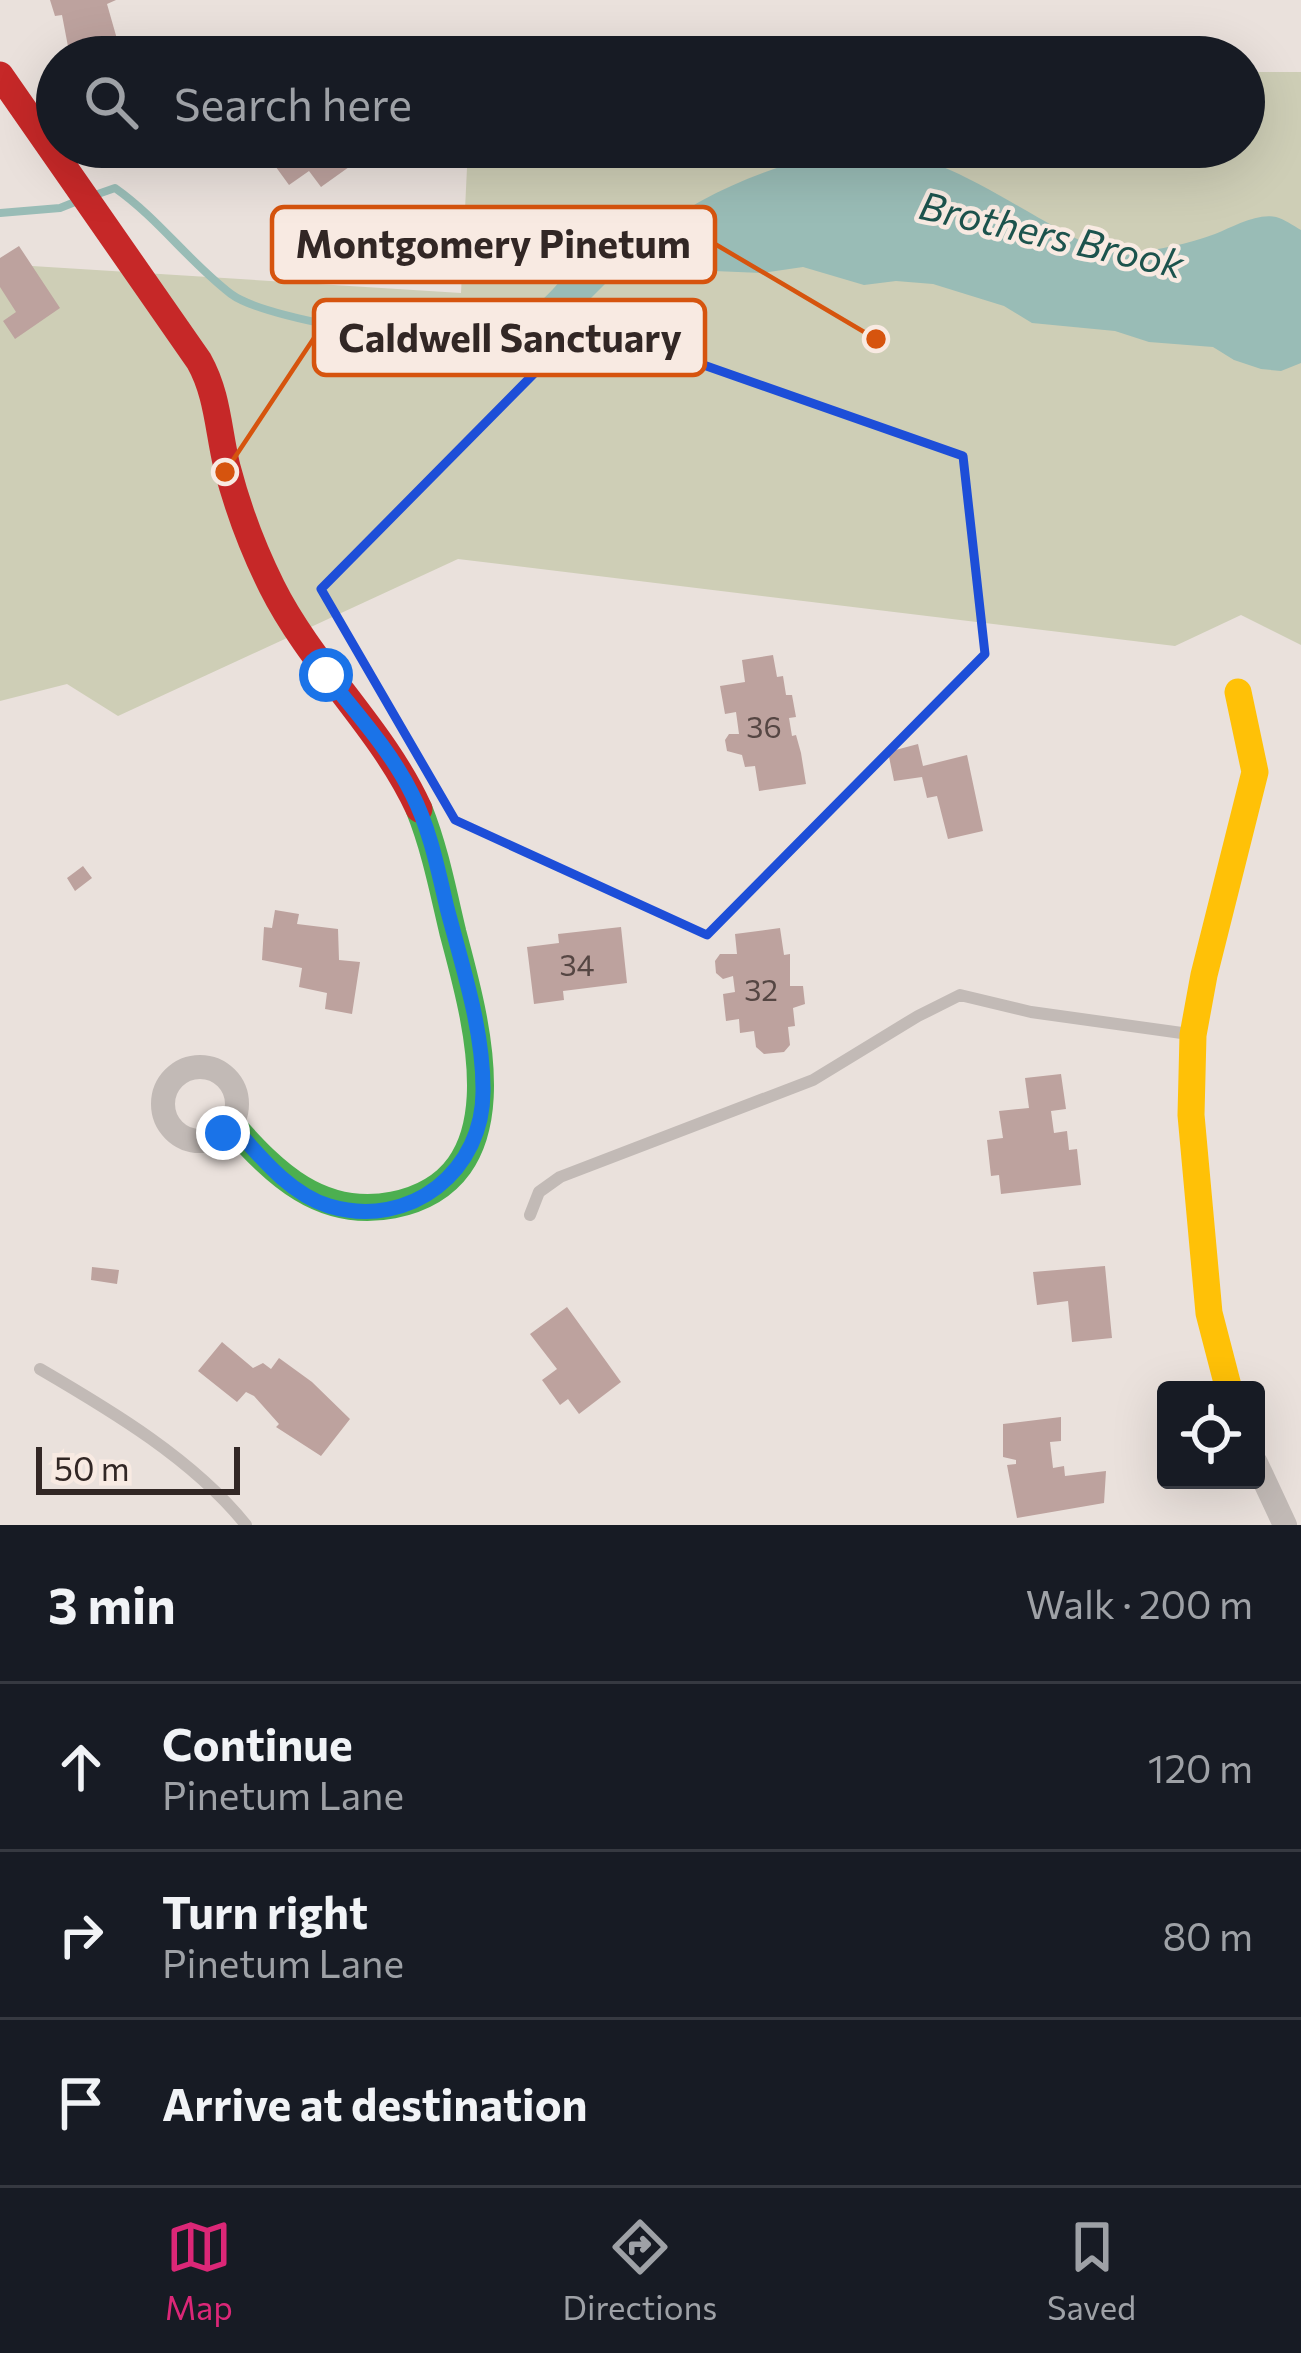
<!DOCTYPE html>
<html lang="en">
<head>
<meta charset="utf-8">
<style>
  body { margin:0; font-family:Commissioner,sans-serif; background:#20242c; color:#f1f3f6 }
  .controls { position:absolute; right:36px; bottom:36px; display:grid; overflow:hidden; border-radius:12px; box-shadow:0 12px 48px #0002 }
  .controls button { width:108px; height:108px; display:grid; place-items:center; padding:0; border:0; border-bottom:3px solid #363941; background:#171b24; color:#f1f3f6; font:60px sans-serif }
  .scale { position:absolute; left:36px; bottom:30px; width:204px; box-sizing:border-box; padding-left:12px; border:6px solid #322725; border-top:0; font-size:33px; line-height:42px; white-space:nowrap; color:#322725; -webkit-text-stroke:9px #f8eae2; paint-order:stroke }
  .stop { position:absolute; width:36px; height:36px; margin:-27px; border:9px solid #1a73e8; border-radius:50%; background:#fff }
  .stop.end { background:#1a73e8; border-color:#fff; box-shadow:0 3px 12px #0008 }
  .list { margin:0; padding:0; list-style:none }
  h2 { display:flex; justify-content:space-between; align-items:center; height:156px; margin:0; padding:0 48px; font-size:51px }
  h2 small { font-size:39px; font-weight:400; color:#9ea1a6 }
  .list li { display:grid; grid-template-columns:78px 1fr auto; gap:36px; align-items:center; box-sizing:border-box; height:168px; padding:0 48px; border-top:3px solid #363941 }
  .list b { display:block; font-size:45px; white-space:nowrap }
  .list p { margin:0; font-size:39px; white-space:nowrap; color:#9ea1a6 }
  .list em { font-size:39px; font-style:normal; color:#9ea1a6 }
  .icon { flex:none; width:66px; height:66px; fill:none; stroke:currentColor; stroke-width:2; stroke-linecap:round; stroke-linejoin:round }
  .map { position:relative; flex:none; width:1301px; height:1525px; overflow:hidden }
  .search { position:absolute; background:#171b24; box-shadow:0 12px 48px #0002; left:36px; right:36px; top:36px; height:132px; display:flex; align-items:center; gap:30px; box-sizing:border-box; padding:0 42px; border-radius:66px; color:#9ea1a6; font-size:45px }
  .sheet { height:660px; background:#171b24 }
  nav { display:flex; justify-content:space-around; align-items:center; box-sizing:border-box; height:168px; border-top:3px solid #363941; background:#171b24; font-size:33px; color:#9ea1a6 }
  nav a { display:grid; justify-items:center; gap:6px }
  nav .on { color:#db2777 }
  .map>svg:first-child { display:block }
</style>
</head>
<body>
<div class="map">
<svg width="1301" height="1525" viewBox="0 0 1301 1525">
  <rect width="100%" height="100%" fill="#eae1dc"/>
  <path fill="#ceceb6" d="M1244 72H1301V645L1241 615 1175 646 458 559 118 716 67 684 0 701V264L461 293 468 147H1244Z"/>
  <path fill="#99bcb6" d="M852 147C923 147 979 184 1039 218 1061 230 1088 248 1115 251 1146 254 1185 245 1215 234 1233 227 1256 213 1276 217 1284 219 1294 226 1301 230V363L1281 371 1261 369 1234 360 1213 347 1149 342 1115 331 1032 323 1004 306 933 284 896 281 864 285 803 267 762 273 642 268 610 279 576 313 548 328 472 346 437 347 429 340C452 318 493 306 523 314 556 296 571 258 606 239 623 229 649 228 668 220 680 215 690 207 701 201 747 176 801 158 852 147Z"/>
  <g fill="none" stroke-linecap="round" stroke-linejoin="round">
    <path stroke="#99bcb6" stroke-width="8" d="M95 195 115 188C159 219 188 261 231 294 262 317 397 339 438 340
      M0 213 60 208 75 202"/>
  </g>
  <path fill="#bda29e" d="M50 0H116L107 4 119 46 115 47 117 57H70L62 15 55 16Z
    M271 147H356L363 157 321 187 309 171 289 185 265 152Z
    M19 246 60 308 15 339 3 321 16 312 0 287V258Z
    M773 655 777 677 783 676 786 695H792L796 717 789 718 792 736 796 735 801 753 806 784 759 791 755 766 745 767 742 755 727 751 725 740 729 734H739L736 712 725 714 720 686 745 682 742 660Z
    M918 744 923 766 967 755 983 831 948 839 937 796 927 798 922 777 894 781 888 752Z
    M83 866 92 878 75 891 67 878Z
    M275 910 299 914 297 924 338 929 339 960 360 962 352 1014 325 1009 327 993 299 987 302 968 262 960 264 927 272 928Z
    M621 927 627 983 563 991 564 1000 534 1004 527 947 559 943 558 934Z
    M780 928 784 955 790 954V986H803L805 1004 793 1008 795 1026 788 1027 790 1045 784 1052 764 1054 756 1047 754 1031 740 1033 739 1019 726 1021 723 994 735 992 733 976 723 979 716 973 715 961 720 954H737L735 934Z
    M1061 1074 1066 1109 1051 1111 1054 1133 1067 1131 1069 1150 1077 1149 1081 1185 1001 1194 999 1175 991 1176 987 1140 1003 1138 999 1111 1029 1108 1025 1078Z
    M1105 1266 1112 1338 1072 1342 1068 1301 1037 1305 1033 1272Z
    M92 1267 119 1270 117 1284 91 1280Z
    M567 1307 621 1382 579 1414 568 1399 560 1405 542 1380 557 1369 530 1334Z
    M222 1342 253 1368 263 1363 271 1369 279 1358 312 1382 350 1419 321 1456 276 1427 279 1424 254 1396 246 1392 237 1402 198 1371Z
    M1061 1417V1441L1050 1442 1053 1468 1064 1466 1065 1476 1106 1471 1104 1503 1017 1518 1007 1465 1016 1464V1460L1003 1457V1424Z"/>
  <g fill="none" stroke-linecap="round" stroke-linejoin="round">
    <path stroke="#c2bab6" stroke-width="12" d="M530 1215 539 1192 560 1177 813 1080 918 1016 960 995 1031 1012 1189 1034
      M40 1369C112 1411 194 1460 246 1525"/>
    <path stroke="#c2bab6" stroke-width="24" d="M163 1104a37 37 0 1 1 74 0a37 37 0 1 1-74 0Z
      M1256 1463 1285 1525"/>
    <path stroke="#4caf50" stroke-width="27" d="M231 1124C275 1174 321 1219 393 1205 522 1179 477 1023 453 933 443 891 435 849 419 809"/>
    <path stroke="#ffc107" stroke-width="27" d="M1229 1390 1209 1313 1191 1115 1193 1035 1204 975 1255 772 1238 692"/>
    <path stroke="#c62828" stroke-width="27" d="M0 75 199 361C218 395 218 430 227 467 238 509 253 549 272 587 312 667 382 728 419 809"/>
  </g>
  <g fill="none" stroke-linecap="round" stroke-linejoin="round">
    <path stroke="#1a73e8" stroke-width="15" d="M223 1133 231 1124C258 1154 288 1193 329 1206 410 1230 485 1171 483 1088 483 1029 462 965 447 908 438 870 430 829 412 794 391 751 356 713 326 675"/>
  </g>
  <path fill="none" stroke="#1d4ed8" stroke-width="9" stroke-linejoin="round" d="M584 323 963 456 985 654 707 935 455 820 321 589Z"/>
  <g text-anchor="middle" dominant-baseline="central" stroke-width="9" stroke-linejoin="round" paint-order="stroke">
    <g font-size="30" fill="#554643">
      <text x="764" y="725">36</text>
      <text x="577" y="963">34</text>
      <text x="761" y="988">32</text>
    </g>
    <g font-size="39" font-style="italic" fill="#1c534d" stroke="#f8eae2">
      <text transform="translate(1052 233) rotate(13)">Brothers Brook</text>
    </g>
  </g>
  <path fill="none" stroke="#d6540e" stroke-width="4.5" d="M876 339L715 244M225 472L314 338"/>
  <g fill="#d6540e" stroke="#f8eae2" stroke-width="4.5">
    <circle cx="876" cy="339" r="12"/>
    <circle cx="225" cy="472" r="12"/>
  </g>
  <g fill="#f8eae2" stroke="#d6540e" stroke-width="4.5">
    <rect x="272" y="207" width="443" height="75" rx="12"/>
    <rect x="314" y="300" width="391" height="75" rx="12"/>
  </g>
  <g font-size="39" text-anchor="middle" font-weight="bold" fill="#322725">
    <text x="493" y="258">Montgomery Pinetum</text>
    <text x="510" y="352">Caldwell Sanctuary</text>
  </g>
</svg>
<div class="controls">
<button><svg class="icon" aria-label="locate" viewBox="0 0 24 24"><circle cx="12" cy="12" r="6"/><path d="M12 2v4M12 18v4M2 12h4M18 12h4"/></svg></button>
</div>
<div class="scale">50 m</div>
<div class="stop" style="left:326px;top:675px"></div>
<div class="stop end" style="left:223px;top:1133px"></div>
<div class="search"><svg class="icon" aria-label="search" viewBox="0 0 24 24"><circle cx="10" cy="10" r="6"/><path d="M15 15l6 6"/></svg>Search here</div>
</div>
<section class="sheet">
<h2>3 min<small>Walk · 200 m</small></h2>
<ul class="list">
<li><svg class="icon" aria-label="ahead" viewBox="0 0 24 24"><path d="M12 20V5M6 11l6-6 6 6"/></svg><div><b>Continue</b><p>Pinetum Lane</p></div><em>120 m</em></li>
<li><svg class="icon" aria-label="right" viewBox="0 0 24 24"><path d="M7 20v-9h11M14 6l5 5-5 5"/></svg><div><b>Turn right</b><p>Pinetum Lane</p></div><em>80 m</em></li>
<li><svg class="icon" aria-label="arrive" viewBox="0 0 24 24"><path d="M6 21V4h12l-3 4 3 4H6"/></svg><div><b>Arrive at destination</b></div></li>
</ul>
</section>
<nav>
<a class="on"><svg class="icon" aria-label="map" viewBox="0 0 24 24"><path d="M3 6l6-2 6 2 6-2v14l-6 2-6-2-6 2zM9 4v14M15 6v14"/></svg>Map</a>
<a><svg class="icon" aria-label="directions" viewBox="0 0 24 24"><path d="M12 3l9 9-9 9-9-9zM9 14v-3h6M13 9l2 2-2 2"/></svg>Directions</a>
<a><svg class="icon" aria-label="saved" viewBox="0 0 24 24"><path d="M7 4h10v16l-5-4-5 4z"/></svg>Saved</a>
</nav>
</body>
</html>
